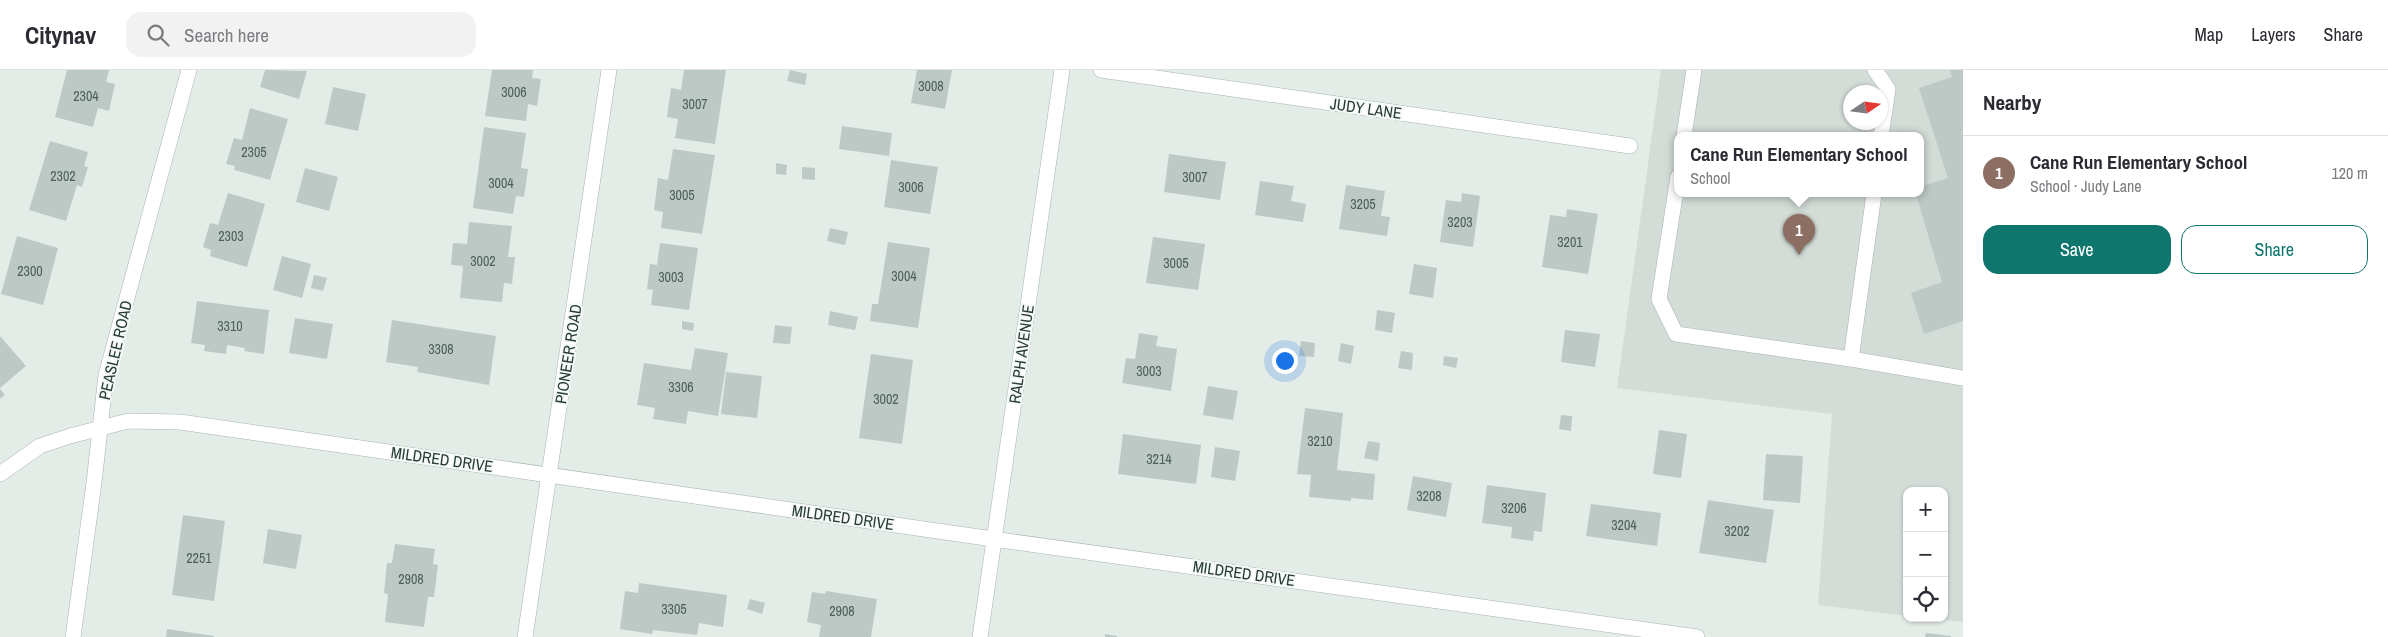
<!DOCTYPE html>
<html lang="en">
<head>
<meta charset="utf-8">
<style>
  body { margin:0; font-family:"Archivo Narrow",sans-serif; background:#f2f2f3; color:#2b2b33 }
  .controls { position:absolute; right:15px; bottom:15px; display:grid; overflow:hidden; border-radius:10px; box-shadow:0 1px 4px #0004 }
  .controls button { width:45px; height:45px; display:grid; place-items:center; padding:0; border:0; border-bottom:1px solid #e1e1e2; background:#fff; color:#2b2b33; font:25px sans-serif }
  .compass { position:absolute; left:1843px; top:15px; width:45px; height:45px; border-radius:50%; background:#fff; box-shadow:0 1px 4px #0004; rotate:77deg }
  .you { position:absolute; left:1284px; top:290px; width:18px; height:18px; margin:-12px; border:4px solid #fff; border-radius:50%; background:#1a73e8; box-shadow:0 0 0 8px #1a73e833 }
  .badge { display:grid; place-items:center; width:32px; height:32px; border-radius:50%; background:#0f766e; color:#fff; font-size:16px; font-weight:700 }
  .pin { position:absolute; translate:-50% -41px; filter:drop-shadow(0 1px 2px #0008) }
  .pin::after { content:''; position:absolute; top:26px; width:18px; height:15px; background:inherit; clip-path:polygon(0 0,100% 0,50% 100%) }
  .popup { position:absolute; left:1674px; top:62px; width:250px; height:65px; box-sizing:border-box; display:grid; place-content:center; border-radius:10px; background:#fff; filter:drop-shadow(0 1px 4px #0005); font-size:16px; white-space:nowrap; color:#7c7c81 }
  .popup b { font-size:19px; color:#2b2b33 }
  .popup::after { content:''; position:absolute; left:50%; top:100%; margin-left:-10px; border:10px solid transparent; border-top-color:#fff }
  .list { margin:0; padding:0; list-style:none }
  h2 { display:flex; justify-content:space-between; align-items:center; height:65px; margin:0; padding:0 20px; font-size:21px }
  h2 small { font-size:16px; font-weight:400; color:#7c7c81 }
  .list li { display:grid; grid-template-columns:32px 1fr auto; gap:15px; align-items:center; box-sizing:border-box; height:75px; padding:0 20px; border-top:1px solid #e1e1e2 }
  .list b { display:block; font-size:19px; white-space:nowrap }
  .list p { margin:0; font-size:16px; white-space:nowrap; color:#7c7c81 }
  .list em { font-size:16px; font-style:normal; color:#7c7c81 }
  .actions { display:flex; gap:10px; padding:15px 20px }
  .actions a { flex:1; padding:11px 0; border:1px solid #0f766e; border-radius:15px; text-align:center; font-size:18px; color:#0f766e }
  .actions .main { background:#0f766e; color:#fff }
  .icon { flex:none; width:28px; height:28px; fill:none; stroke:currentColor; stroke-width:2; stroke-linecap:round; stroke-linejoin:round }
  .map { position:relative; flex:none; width:1963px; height:567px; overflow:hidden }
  header { display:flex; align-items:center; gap:30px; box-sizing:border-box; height:70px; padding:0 25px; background:#fff; border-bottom:1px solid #e1e1e2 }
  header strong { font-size:24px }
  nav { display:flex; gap:28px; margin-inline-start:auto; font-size:18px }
  .search { width:350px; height:45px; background:#f2f2f3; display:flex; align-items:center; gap:12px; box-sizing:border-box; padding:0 18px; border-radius:15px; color:#7c7c81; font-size:19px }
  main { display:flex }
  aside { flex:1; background:#fff }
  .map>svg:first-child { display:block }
</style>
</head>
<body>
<header>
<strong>Citynav</strong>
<div class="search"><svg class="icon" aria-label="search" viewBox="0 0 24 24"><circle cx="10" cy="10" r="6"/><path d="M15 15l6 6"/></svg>Search here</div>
<nav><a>Map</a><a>Layers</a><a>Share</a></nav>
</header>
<main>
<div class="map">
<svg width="1963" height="567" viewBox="0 0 1963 567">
  <rect width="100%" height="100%" fill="#e4ece8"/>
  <path fill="#d3dcd7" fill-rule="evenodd" d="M1661 0H1963V552L1930 548H1944V421H1907V546L1818 535 1832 344 1617 318ZM1850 22H1880V52H1850ZM1678 66H1920V124H1678Z"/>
  <path fill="#bdc9c4" d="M67 0H109L106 12 115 14 109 41 98 38 93 57 55 47Z
    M265 0 307 1 299 29 260 17Z
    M492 0H533L532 8 541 9 537 36 528 34 526 51 485 46Z
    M684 0H726L715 74 675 68 678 49 667 47 671 18 681 20Z
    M790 0 807 4 805 15 787 11Z
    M917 0H952L945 39 911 33Z
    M1950 0H1963V251L1924 264 1911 223 1942 212 1916 124H1920V117L1948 108 1919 18 1952 7Z
    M333 17 366 24 358 61 325 54Z
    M250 38 288 49 270 110 234 100 235 96 226 94 234 68 242 70Z
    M842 56 892 63 889 86 839 79Z
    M484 57 526 63 521 98 528 99 524 127 516 126 513 144 473 138Z
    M50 71 88 82 84 96 88 97 82 117 77 115 66 151 29 140Z
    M673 79 715 85 702 164 661 158 663 142 654 140 658 108 668 110Z
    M1169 84 1226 92 1220 130 1164 122Z
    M891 90 938 97 930 144 884 137Z
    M776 93 787 95 786 105 776 104Z
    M802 97 815 98V110L802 109Z
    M305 98 338 107 329 141 296 132Z
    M1260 111 1294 116 1291 131 1306 134 1303 152 1255 145Z
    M1346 115 1385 121 1381 146 1390 147 1387 166 1339 159Z
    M228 123 265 134 247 197 210 186 211 180 203 177 210 153 218 155Z
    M1462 123 1480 126 1473 177 1440 172 1446 130 1461 132Z
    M1567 139 1598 144 1588 204 1542 197 1550 145 1566 147Z
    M469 152 512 156 508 187H515L512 214 504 213 502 232 460 228 463 196 451 195 453 173 467 174Z
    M830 158 848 162 845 175 827 171Z
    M17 166 58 178 43 235 1 224Z
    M1153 167 1205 174 1198 220 1146 213Z
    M888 172 930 178 918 258 870 251 872 234H878Z
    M660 173 698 178 689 240 651 235 653 220 647 219 650 194 657 195Z
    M282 186 311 194 302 228 273 220Z
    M1414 194 1437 198 1433 228 1409 224Z
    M314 205 327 208 323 221 311 218Z
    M197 231 269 240 264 284 244 281 245 278 227 275 226 284 204 281 205 275 191 273Z
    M1377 240 1395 243 1392 263 1375 260Z
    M830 241 858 247 855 260 828 255Z
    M295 248 333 254 327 289 289 283Z
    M392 250 496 266 489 315 417 302 418 297 386 292Z
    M682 251 694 253 693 261 682 259Z
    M775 255 792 257 790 274 773 273Z
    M1565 260 1600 264 1595 297 1561 292Z
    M1139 263 1158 266 1156 276 1177 279 1171 321 1122 313 1126 288 1135 289Z
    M0 266 26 296 0 318Z
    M1301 271 1315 273 1314 287 1299 286Z
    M1341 273 1354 276 1351 294 1338 291Z
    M695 278 728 283 718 346 688 341 686 354 653 349 655 338 637 335 644 293 691 300Z
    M1401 281 1413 283 1412 300 1398 298Z
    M871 284 913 290 902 374 859 368Z
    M1444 286 1458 288 1456 298 1443 295Z
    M726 302 762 306 757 348 721 344Z
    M1208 316 1238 321 1233 350 1203 345Z
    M0 319 5 325 0 329Z
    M1305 338 1343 343 1337 400 1375 404 1373 430 1351 428V431L1309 427 1311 405 1297 404Z
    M1561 345 1572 346 1571 361 1559 359Z
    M1659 360 1687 364 1681 408 1653 404Z
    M1123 364 1201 375 1196 414 1118 404Z
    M1368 371 1380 373 1378 391 1364 388Z
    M1215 377 1240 381 1235 411 1211 407Z
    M1766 384 1803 386 1800 433 1763 430Z
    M1413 406 1452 413 1446 447 1407 440Z
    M1487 415 1546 423 1542 462 1534 461 1533 471 1511 468 1512 457 1482 453Z
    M1708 430 1774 440 1766 493 1699 483Z
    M1591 434 1661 443 1657 476 1586 466Z
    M183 445 225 451 214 531 172 525Z
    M268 459 302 465 296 499 263 493Z
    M395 474 435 479 433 494 438 495 434 527H428L424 557 385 552 388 524 384 523 387 493H392Z
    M639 513 727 525 723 557 699 553 697 565 653 560 652 564 620 559 625 521 638 523Z
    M826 521 877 529 871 567H819L821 555 807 552 812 522 825 524Z
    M750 529 765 533 762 544 747 539Z
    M167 559 214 566V567H166Z
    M1926 563 1951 566V567H1925Z
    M1105 564 1117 566V567H1105Z"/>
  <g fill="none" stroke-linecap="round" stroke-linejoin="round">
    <g stroke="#a7b4ae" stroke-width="16">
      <path id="lane" d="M1875 0 1888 19 1881 66
        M1684 66 1694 0
        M1678 107 1659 229 1676 264 1851 289 1963 308
        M1851 289 1874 124"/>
    </g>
    <g stroke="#a7b4ae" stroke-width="16">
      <path id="street" d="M1101 0 1630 76
        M0 404 40 376 70 366 128 351 180 352 993 469 1697 567
        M73 567 94 413 106 305 189 0
        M525 567 609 0"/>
    </g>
    <g stroke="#a4b6af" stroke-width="16">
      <path id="secondary" d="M980 567 1062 0"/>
    </g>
    <use href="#lane" stroke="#fff" stroke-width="15"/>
    <use href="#street" stroke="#fff" stroke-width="15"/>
    <use href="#secondary" stroke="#fff" stroke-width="15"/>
  </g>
  <g text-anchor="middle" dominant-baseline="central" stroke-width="4" stroke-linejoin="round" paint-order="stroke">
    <g font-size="14" fill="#4c5f58">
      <text x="931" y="16">3008</text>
      <text x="514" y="22">3006</text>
      <text x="86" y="26">2304</text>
      <text x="695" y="34">3007</text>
      <text x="254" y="82">2305</text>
      <text x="63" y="106">2302</text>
      <text x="1195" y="107">3007</text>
      <text x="501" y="113">3004</text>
      <text x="911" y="117">3006</text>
      <text x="682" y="125">3005</text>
      <text x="1363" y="134">3205</text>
      <text x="1460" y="152">3203</text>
      <text x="231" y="166">2303</text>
      <text x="1570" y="172">3201</text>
      <text x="483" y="191">3002</text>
      <text x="1176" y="193">3005</text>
      <text x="30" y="201">2300</text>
      <text x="904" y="206">3004</text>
      <text x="671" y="207">3003</text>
      <text x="230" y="256">3310</text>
      <text x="441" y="279">3308</text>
      <text x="1149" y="301">3003</text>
      <text x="681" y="317">3306</text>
      <text x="886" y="329">3002</text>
      <text x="1320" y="371">3210</text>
      <text x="1159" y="389">3214</text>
      <text x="1429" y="426">3208</text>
      <text x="1514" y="438">3206</text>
      <text x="1624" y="455">3204</text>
      <text x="1737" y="461">3202</text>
      <text x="199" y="488">2251</text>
      <text x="411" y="509">2908</text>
      <text x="674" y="539">3305</text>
      <text x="842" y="541">2908</text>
    </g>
    <g font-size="16" fill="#263c34" stroke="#f5f9f6">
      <text transform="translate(1366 38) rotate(8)">JUDY LANE</text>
      <text transform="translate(115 280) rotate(-77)">PEASLEE ROAD</text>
      <text transform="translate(568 284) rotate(-81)">PIONEER ROAD</text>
      <text transform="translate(1021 284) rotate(-82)">RALPH AVENUE</text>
      <text transform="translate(442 389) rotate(8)">MILDRED DRIVE</text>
      <text transform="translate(843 447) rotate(8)">MILDRED DRIVE</text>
      <text transform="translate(1244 503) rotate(8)">MILDRED DRIVE</text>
    </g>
  </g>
</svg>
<div class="controls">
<button>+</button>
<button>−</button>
<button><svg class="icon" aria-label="locate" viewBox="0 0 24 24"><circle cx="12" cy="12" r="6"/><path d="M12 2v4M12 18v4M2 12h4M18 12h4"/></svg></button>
</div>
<svg class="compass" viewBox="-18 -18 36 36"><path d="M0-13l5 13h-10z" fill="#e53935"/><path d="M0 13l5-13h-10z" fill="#7c7c81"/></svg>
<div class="you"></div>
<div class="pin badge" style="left:1799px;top:185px;background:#8d6e63">1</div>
<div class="popup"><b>Cane Run Elementary School</b>School</div>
</div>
<aside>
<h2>Nearby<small></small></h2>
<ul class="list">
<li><span class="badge" style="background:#8d6e63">1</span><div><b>Cane Run Elementary School</b><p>School · Judy Lane</p></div><em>120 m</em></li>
</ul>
<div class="actions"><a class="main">Save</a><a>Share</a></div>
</aside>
</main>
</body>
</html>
